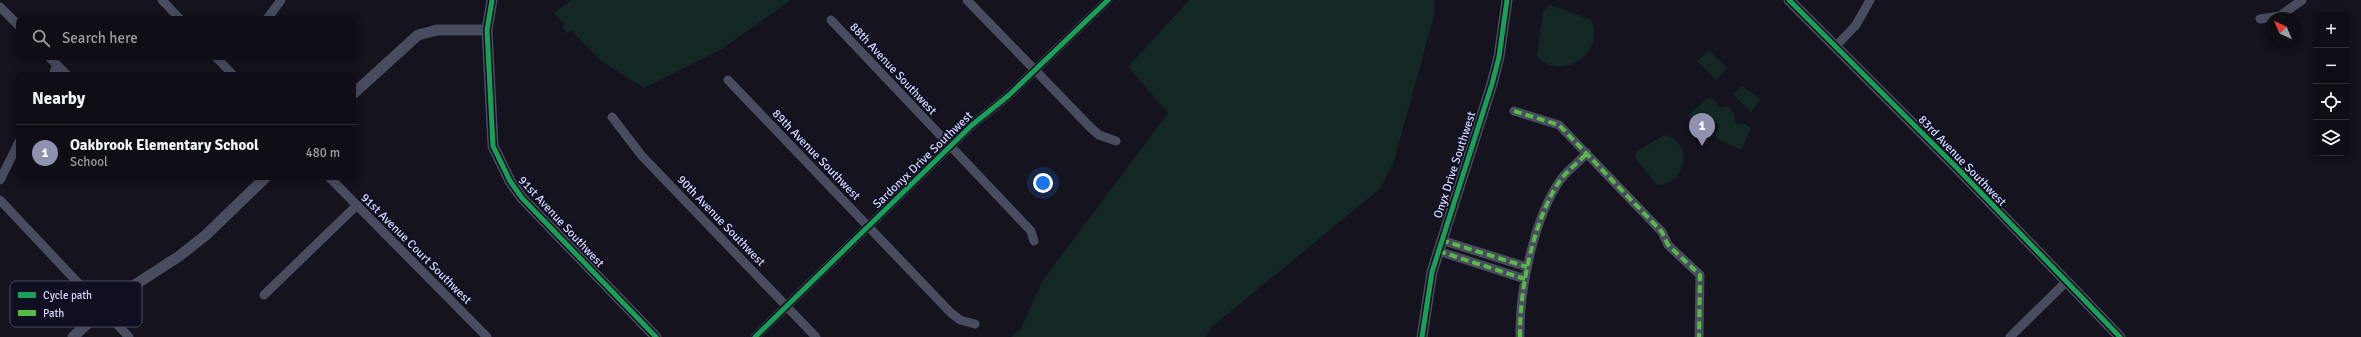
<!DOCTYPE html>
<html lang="en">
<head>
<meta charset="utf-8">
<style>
  body { margin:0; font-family:Signika,sans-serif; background:#1d1c23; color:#f1f3f6 }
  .controls { position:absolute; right:12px; top:12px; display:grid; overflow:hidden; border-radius:8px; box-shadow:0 2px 10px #0003 }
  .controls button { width:36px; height:36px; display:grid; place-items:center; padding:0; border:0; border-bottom:1px solid #2f2e35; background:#0f0e16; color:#f1f3f6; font:20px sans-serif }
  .compass { position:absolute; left:2265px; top:12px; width:36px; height:36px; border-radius:50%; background:#0f0e16; box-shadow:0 2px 10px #0003; rotate:316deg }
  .you { position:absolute; left:1043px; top:183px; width:14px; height:14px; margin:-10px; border:3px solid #fff; border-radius:50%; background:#1a73e8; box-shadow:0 0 0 6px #1a73e833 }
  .badge { display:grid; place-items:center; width:26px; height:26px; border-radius:50%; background:#9091ae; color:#fff; font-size:13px; font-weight:700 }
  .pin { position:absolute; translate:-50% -33px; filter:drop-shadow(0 1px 2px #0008) }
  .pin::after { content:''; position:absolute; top:21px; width:14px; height:12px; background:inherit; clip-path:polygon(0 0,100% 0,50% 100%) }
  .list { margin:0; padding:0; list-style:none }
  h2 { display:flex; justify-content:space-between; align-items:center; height:52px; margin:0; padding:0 16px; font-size:17px }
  h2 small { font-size:13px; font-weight:400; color:#9b9ca1 }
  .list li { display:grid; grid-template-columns:26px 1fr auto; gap:12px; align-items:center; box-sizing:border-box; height:56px; padding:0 16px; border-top:1px solid #2f2e35 }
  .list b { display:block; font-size:15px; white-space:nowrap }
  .list p { margin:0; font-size:13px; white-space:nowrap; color:#9b9ca1 }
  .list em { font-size:13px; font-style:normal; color:#9b9ca1 }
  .icon { flex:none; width:22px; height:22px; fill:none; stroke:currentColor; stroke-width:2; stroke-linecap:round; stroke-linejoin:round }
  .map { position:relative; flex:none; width:2361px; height:337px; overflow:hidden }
  .search { position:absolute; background:#0f0e16; box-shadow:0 2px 10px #0003; left:16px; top:16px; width:340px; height:44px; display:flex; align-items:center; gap:10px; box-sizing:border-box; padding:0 14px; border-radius:8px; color:#9b9ca1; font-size:15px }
  .panel { position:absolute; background:#0f0e16; box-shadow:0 2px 10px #0003; left:16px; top:72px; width:340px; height:108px; border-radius:8px }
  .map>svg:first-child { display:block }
</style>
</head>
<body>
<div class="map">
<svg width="2361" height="337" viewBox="0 0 2361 337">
  <rect width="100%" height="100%" fill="#14131e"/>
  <path fill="#132825" d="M571 0H791L722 49 644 88 601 61 572 31 566 33 563 27 564 23 554 13Z
    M1189 0H1434L1435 12 1394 161 1381 188 1213 326 1206 337H1011L1020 330 1043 280 1168 113 1128 67Z
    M1550 5 1591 20C1607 52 1561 84 1537 56L1543 11Z
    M1709 50 1727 68 1716 80 1697 61Z
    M1742 86 1760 99 1751 113 1733 94Z
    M1708 98 1713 99 1719 107 1728 106 1734 114 1736 124H1746L1751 129 1741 150 1718 139 1716 135 1719 127 1714 119H1710L1697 126 1689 120V114Z
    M1664 135C1693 139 1689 184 1657 185L1635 158 1636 152Z"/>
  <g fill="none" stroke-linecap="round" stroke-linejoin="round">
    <path stroke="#494b5e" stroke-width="9" d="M162 0 180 19
      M967 0 1091 128 1099 135 1116 141
      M0 7 19 26
      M267 19 281 0
      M2260 19 2280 16 2302 0
      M831 20 1031 231 1034 241
      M1835 47 1856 25 1870 0
      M49 57 67 75
      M216 57 233 75
      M53 75 57 65
      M728 80 950 312 960 320 975 324
      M1514 111 1559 125 1662 232 1668 245 1700 275 1699 337
      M612 117 642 156 816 337
      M329 177 487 337
      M0 180 19 142
      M0 200 129 337
      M1441 240 1527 267
      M1438 251 1525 279
      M264 295 356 206
      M755 337 972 125 1008 96 1108 0
      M1520 337C1519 291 1534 217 1561 179 1568 170 1579 162 1587 153
      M2010 337 2066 282"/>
    <path stroke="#494b5e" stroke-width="11" d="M492 0 487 30 493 146 510 181 522 198 656 337
      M1789 0 1956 167 2120 337
      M353 94 418 35 437 30H487
      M73 337 116 297 178 257 206 235 266 177
      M1422 337 1432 272 1492 84 1499 57 1507 0"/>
    <path stroke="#58b947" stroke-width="4" stroke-dasharray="8 4" stroke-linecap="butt" d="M1514 111 1559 125 1662 232 1668 245 1700 275 1699 337
      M1441 240 1527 267
      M1438 251 1525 279
      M1520 337C1519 291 1534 217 1561 179 1568 170 1579 162 1587 153"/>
    <g stroke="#100f22" stroke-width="8">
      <path id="cycleway" d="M492 0 487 30 493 146 510 181 522 198 656 337
        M1789 0 1956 167 2120 337
        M755 337 972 125 1008 96 1108 0
        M1422 337 1432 272 1492 84 1499 57 1507 0"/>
    </g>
    <use href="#cycleway" stroke="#1a9f57" stroke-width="5"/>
  </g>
  <g text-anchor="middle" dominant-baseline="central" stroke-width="3.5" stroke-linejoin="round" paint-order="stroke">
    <g font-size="12" fill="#d3d5fc" stroke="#100f22">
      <text transform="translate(893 69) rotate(47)">88th Avenue Southwest</text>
      <text transform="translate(816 155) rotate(46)">89th Avenue Southwest</text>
      <text transform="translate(923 160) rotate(-44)">Sardonyx Drive Southwest</text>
      <text transform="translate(1962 161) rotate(46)">83rd Avenue Southwest</text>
      <text transform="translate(1455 165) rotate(-72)">Onyx Drive Southwest</text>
      <text transform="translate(721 221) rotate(46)">90th Avenue Southwest</text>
      <text transform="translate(561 222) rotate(47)">91st Avenue Southwest</text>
      <text transform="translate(416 249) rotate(45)">91st Avenue Court Southwest</text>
    </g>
  </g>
  <rect x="10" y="281" width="132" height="46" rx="6" fill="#100f22" stroke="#4a4a63" stroke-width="1"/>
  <rect x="18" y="292" width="18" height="6" fill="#1a9f57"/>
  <rect x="18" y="310" width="18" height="6" fill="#58b947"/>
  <g font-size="11" fill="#d3d5fc">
    <text x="43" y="299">Cycle path</text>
    <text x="43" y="317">Path</text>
  </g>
</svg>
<div class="controls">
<button>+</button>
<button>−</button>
<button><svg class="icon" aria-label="locate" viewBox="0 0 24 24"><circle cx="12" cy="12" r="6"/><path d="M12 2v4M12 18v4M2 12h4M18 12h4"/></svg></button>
<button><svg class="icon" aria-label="layers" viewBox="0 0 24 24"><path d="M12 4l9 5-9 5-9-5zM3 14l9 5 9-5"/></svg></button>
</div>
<svg class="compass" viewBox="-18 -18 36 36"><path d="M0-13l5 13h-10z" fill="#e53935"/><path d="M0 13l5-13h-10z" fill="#9b9ca1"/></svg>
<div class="you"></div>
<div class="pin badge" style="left:1702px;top:146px">1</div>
<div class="search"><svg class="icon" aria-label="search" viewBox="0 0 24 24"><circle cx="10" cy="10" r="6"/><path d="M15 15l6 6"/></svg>Search here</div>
<section class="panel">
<h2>Nearby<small></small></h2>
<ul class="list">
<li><span class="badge">1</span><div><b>Oakbrook Elementary School</b><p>School</p></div><em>480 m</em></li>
</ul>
</section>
</div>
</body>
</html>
